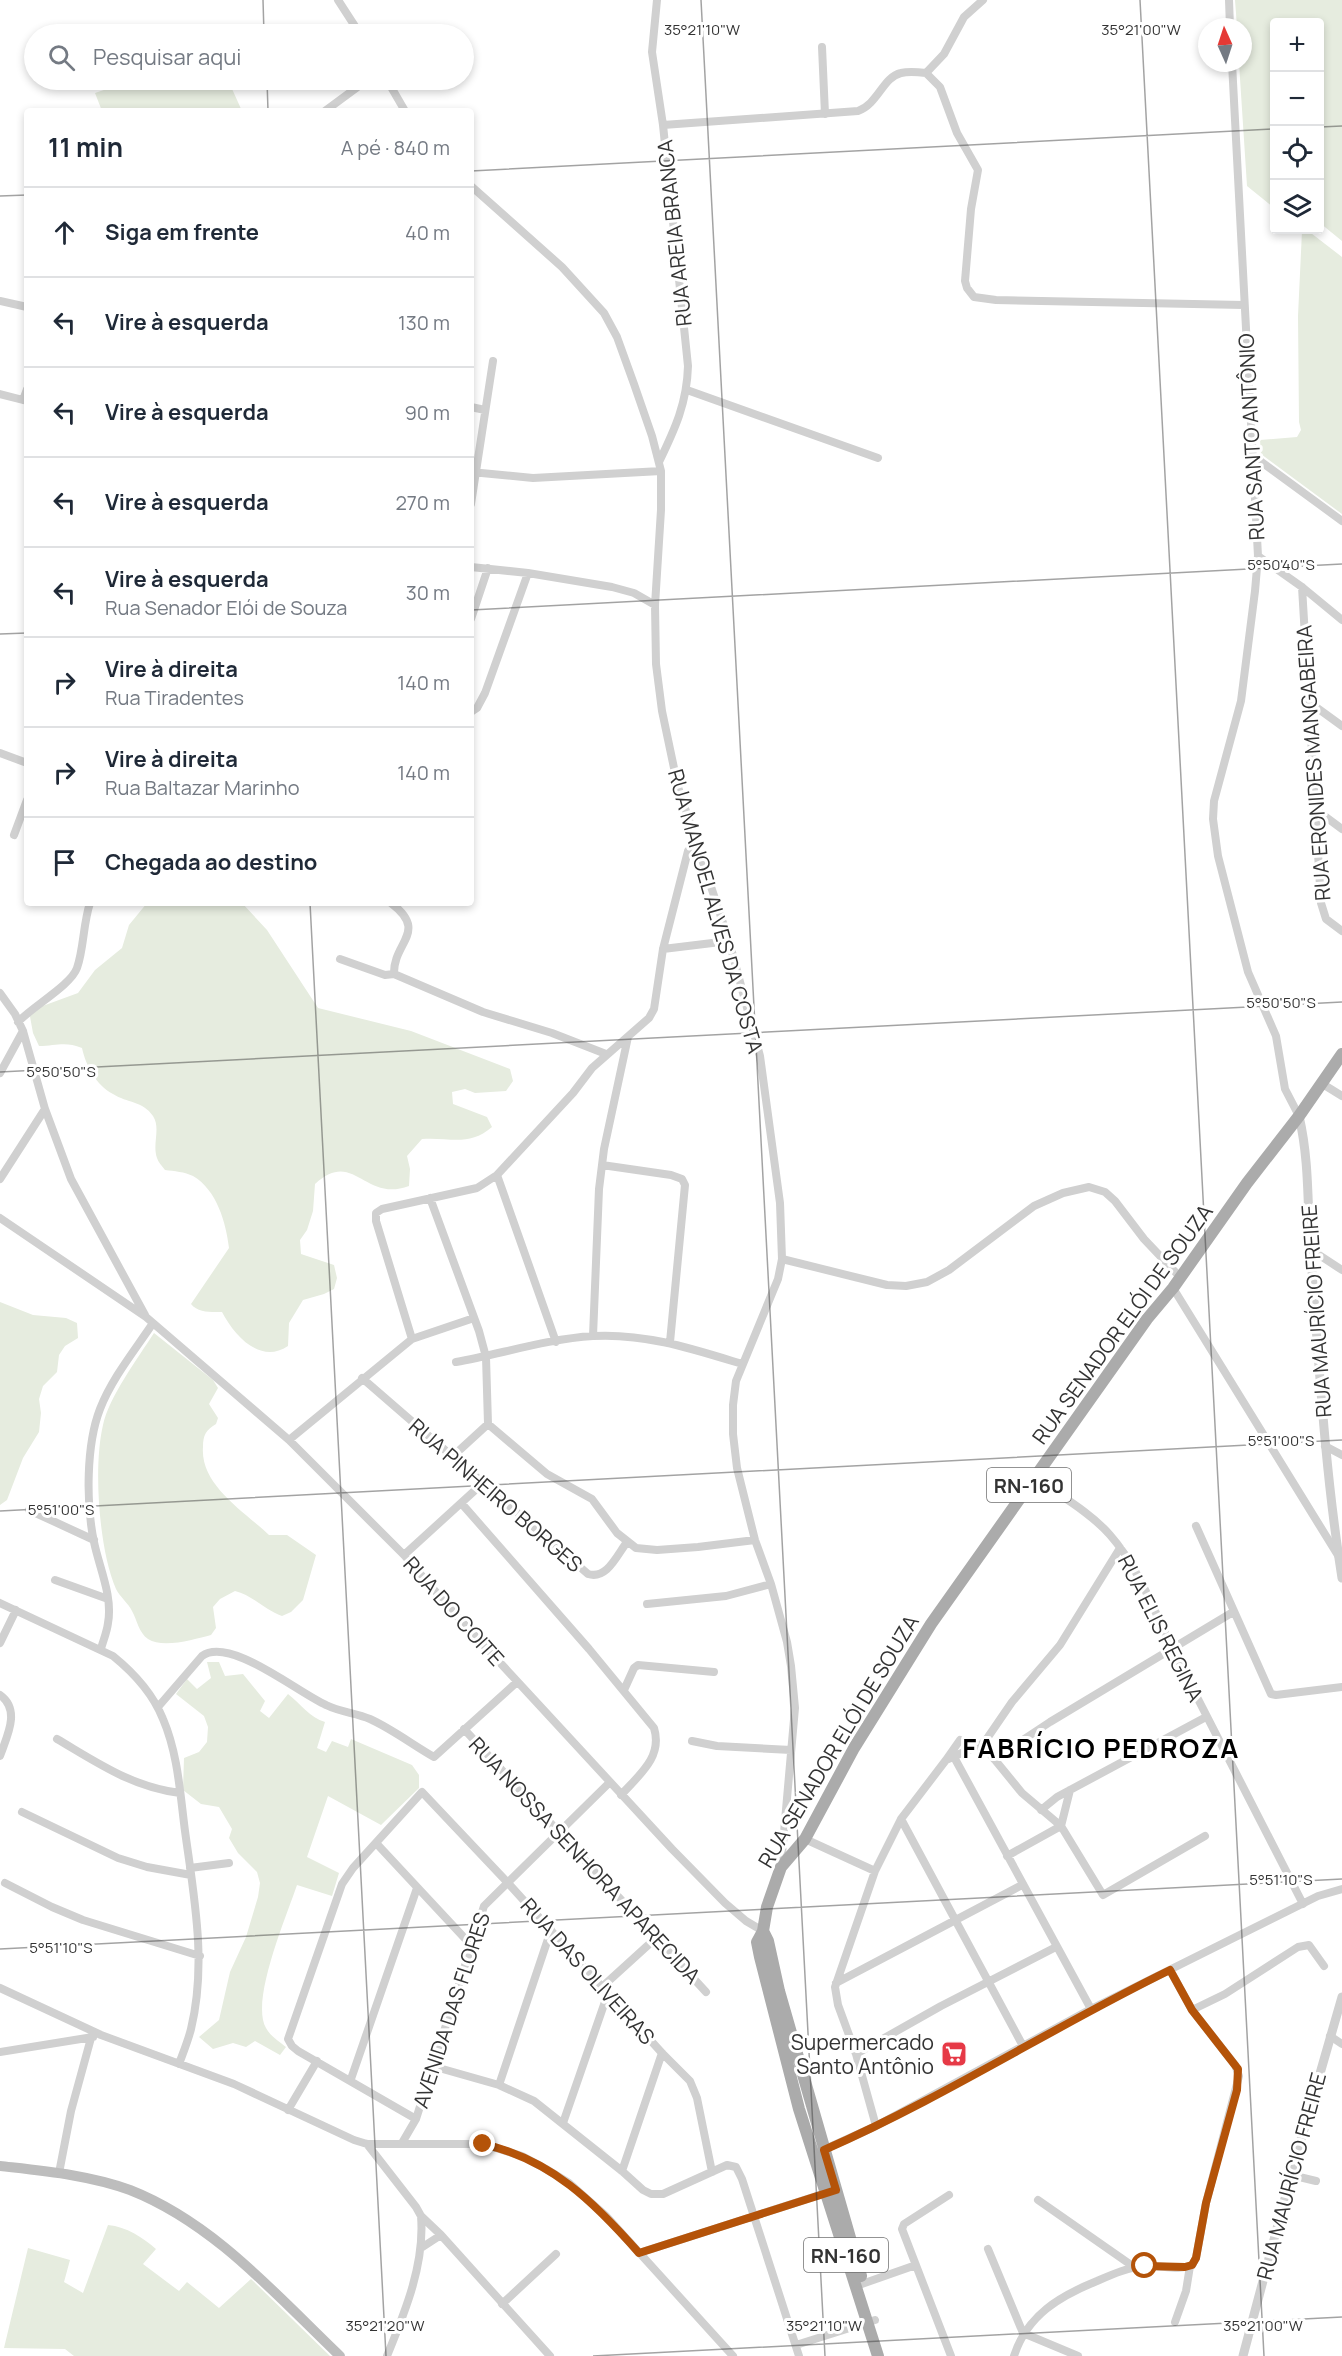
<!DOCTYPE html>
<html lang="pt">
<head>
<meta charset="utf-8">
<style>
  body { margin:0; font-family:Manrope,sans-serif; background:#f6f6f7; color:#1f2937 }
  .controls { position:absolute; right:18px; top:18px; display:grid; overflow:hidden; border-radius:6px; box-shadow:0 3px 9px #0003 }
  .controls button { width:54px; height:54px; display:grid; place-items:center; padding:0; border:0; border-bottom:2px solid #e0e1e3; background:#fff; color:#1f2937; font:30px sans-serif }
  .compass { position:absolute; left:1198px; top:18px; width:54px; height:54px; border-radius:50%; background:#fff; box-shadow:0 3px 9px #0003; rotate:357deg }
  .stop { position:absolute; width:18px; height:18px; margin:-14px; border:4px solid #b45309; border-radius:50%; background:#fff }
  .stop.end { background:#b45309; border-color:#fff; box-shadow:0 2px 6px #0008 }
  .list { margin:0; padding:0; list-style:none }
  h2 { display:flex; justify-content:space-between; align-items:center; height:78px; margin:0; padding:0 24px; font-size:26px }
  h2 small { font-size:20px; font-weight:400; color:#747a83 }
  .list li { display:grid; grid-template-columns:39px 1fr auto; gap:18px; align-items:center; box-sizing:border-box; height:90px; padding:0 24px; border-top:2px solid #e0e1e3 }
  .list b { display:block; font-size:22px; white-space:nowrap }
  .list p { margin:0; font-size:20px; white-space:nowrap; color:#747a83 }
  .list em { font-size:20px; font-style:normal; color:#747a83 }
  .icon { flex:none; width:33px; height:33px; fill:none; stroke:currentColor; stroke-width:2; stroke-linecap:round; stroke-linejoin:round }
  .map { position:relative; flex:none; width:1342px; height:2356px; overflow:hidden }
  .search { position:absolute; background:#fff; box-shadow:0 3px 9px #0003; left:24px; top:24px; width:450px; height:66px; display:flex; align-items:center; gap:15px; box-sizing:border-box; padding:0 21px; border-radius:33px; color:#747a83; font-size:22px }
  .panel { position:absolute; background:#fff; box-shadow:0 3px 9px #0003; left:24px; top:108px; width:450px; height:798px; border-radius:6px }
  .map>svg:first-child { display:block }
</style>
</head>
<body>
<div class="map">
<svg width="1342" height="2356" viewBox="0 0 1342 2356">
  <rect width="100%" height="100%" fill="#fff"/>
  <path fill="#e6ecdf" d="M1235 0H1342V241L1320 223V22H1274V208L1247 186 1239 63H1243V27H1237Z
    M133 80H228L242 111H102L95 93Z
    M1301 230H1307L1342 257V514L1261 454 1260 440 1297 437 1301 430 1299 422 1298 316 1302 231Z
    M147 903H242L267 930 318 1008 411 1031 510 1069 513 1081 506 1091 475 1093 465 1089 452 1092 453 1104 487 1117 492 1127C469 1147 450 1137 422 1139L407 1156 410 1169 409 1186C364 1203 354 1148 315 1184L313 1211 307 1230 300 1240 301 1254 334 1265 337 1278 334 1289 324 1294 303 1300 289 1323 288 1346C260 1365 234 1335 222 1312 211 1312 198 1313 191 1304L229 1248C226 1223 217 1190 193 1176 185 1172 174 1171 165 1170 162 1166 158 1162 157 1158 152 1144 161 1128 153 1116 143 1101 127 1103 113 1094 96 1085 86 1066 82 1048 65 1041 56 1046 39 1046L33 1033 29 1011 78 993 95 970 122 948 129 925Z
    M0 1302 33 1315 66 1318 77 1323 78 1338 65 1346 59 1355 57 1372 43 1386 39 1399 41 1413 39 1432 23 1458 7 1500 0 1505Z
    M154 1333 213 1380 218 1388 209 1404 218 1418 216 1424C206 1430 203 1435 203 1447 200 1485 244 1511 269 1535H287L316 1555 303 1600 291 1612 282 1616C265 1610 252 1595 235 1591L220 1599 213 1607 216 1628 211 1635C195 1639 163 1649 148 1639 139 1633 137 1620 132 1611 128 1603 120 1597 116 1589 99 1550 93 1467 103 1425 109 1397 138 1358 154 1333Z
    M207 1662H219L225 1676 243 1674 265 1701 260 1711 269 1718 288 1694C301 1704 310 1718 325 1722L317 1748 326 1752 332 1741 348 1747 351 1739 412 1765 419 1775V1788L381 1825 328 1796 307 1857 339 1873 332 1896 297 1885C287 1915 250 2001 266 2028 270 2036 280 2042 286 2047L280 2055 255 2041 246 2047 233 2043 213 2049 199 2037 219 2020 230 1972 246 1937 258 1897 260 1883 257 1872 238 1853 229 1838 232 1829 219 1807 201 1804 183 1790 184 1758 199 1752 207 1742 208 1727 204 1716 176 1694 187 1679 197 1689 211 1678Z
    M108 2225C127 2227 142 2237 156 2249L143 2264 179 2291 187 2282 219 2308 251 2279 330 2356H74L65 2349 4 2348 28 2248 70 2260 64 2282 83 2293Z"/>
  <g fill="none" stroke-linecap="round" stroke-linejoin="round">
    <path stroke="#d0d0d0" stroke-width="8" d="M338 0 360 34
      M657 0 652 52 663 125 688 366C687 403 675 429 659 462
      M1229 0 1230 27
      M822 47 825 114
      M1232 63 1258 556 1255 591 1241 701 1214 801 1213 819 1218 856 1248 972 1276 1036 1285 1089 1299 1116
      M926 73 944 54 964 17 983 0
      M387 80 405 111
      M325 111 367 80
      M663 125 858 111C878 104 883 77 901 73 909 71 918 72 926 73L940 87 957 133 978 170 971 209 965 281 967 288 974 297 996 300 1244 305
      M471 186 562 267 604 313 617 337 634 384 652 436 661 471V510L655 605 656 664 662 711 678 787 729 941 760 1056 780 1203 782 1259 778 1279 736 1381 733 1405V1434L737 1468 755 1540 771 1584 787 1642 791 1666 795 1708 781 1866
      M0 301 27 307
      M687 390 878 458
      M0 394 27 401
      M23 400 27 389
      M471 407 485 410
      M1252 455 1342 521
      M471 472 533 478 661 471
      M471 504 493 361
      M1258 556 1302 587 1342 620
      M471 567 528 573 612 587 634 593 655 605
      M1302 587 1321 903 1326 919 1342 931
      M471 619 488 568
      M1309 702 1342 726
      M471 712 477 708 485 693 528 573
      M0 753 27 763
      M1315 809 1342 829
      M14 835 27 800
      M391 903C429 932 393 942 394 974
      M663 949 729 941
      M340 959 385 975 394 974
      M394 974 483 1012 552 1033 606 1054
      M0 993 15 1014 23 1031 45 1109 71 1179 145 1315
      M18 1022C33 1006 71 985 77 968 84 948 83 924 90 903
      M0 1073 23 1031
      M1321 1083 1342 1096
      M602 1165 671 1175 682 1179 685 1185 670 1342
      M497 1175 556 1342
      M0 1179 45 1109
      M430 1198 479 1331 486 1357 488 1424 452 1457
      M0 1218 146 1317 289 1440 404 1555 456 1615 672 1849 725 1903 746 1921 763 1931
      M1310 1249 1342 1270
      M782 1259 887 1285 906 1286 927 1282 949 1270 1034 1206 1063 1193 1089 1187 1105 1192 1115 1201 1144 1239 1180 1277
      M1173 1288 1339 1557
      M593 1336 599 1189 604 1149 628 1037
      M412 1339 376 1221V1213L382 1209 477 1188 497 1175 573 1093 592 1068 649 1018 654 1009 663 949 688 851 696 842
      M456 1362C501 1354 547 1339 593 1336 645 1333 693 1349 742 1364
      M362 1378 588 1574C607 1580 617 1555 627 1542
      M488 1424 547 1474 592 1499 617 1533 636 1548 657 1550 698 1547 755 1540
      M289 1440 412 1339 474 1318
      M1325 1446 1342 1455
      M1034 1477C1059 1495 1090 1512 1110 1535 1141 1570 1157 1619 1178 1660 1219 1741 1261 1822 1303 1904
      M462 1504 589 1649 654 1728C663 1757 639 1775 621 1795
      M29 1510 94 1540
      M1196 1526 1271 1694 1276 1695 1342 1687
      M404 1555 483 1483
      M55 1580 108 1599
      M0 1603 113 1656C134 1673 153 1694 163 1719 178 1754 180 1793 185 1831 194 1897 207 1963 191 2029 188 2041 183 2053 179 2064
      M647 1604 726 1596 771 1584
      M0 1643 16 1610
      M101 1649C103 1641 107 1632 108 1623 113 1596 99 1567 94 1542 86 1504 86 1445 100 1409 112 1378 135 1350 153 1323
      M624 1690 634 1668 638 1665 714 1672
      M0 1695C21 1710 7 1736 0 1756
      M158 1707 202 1656C230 1636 298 1693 326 1705 340 1712 356 1713 370 1719 392 1729 413 1745 434 1757L517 1682
      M464 1729 706 1992
      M57 1739C98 1763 132 1787 180 1793
      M692 1741 717 1746 791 1750
      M982 1744 1022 1793 1061 1826 1103 1895 1205 1836
      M954 1757 1091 2009
      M994 1759 1050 1722 1233 1612
      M946 1760 960 1740
      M1041 1810 1057 1797 1206 1717
      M22 1812 118 1858 147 1867 191 1875
      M901 1819 1023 2046
      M805 1839 875 1871
      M376 1843 471 1945
      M1007 1856 1061 1826 1070 1790
      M190 1868 229 1863
      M5 1883 52 1907 83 1920 200 1956
      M836 1983 1022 1885
      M602 1987 657 1937
      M0 1988 101 2035 234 2084 354 2140 367 2144H483L522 2156 546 2169 569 2183 606 2216 733 2356
      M1192 2010 1225 1994 1298 1947 1309 1945 1324 1966
      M1330 2036 1342 2044
      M0 2052 93 2037
      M856 2054 941 2006 1056 1947
      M432 2066 499 2085 534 2101 622 2171 643 2190 651 2194H663L727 2165 736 2167 742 2179 799 2356
      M351 2079 417 1888
      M499 2085 551 1930
      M288 2110 317 2061
      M416 2119 298 2051 292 2046 288 2039 342 1884 353 1868 422 1792 508 1883 662 2053 690 2081 697 2098 712 2172
      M563 2123 608 1993
      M876 2126 856 2054 838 2005 835 1987 875 1871 901 1819 946 1760 982 1744 988 1737 1012 1702 1060 1645 1120 1548
      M402 2143 416 2119 484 1906 610 1782
      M367 2144 416 2207 421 2216 441 2235 550 2356
      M821 2151 876 2126 1091 2009 1318 1896 1342 1889
      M622 2171 662 2053
      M59 2173 71 2111 91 2038
      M1291 2175 1316 2181
      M949 2195 904 2224 902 2229 951 2356
      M1038 2200 1134 2267
      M421 2248 441 2235
      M988 2249 1023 2333 1078 2356
      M639 2253 829 2192
      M856 2286 916 2265
      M502 2304 556 2254
      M1175 2322 1186 2291 1190 2266
      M796 2345 875 2320
      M387 2356C405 2312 425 2264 421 2216
      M1014 2356C1027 2315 1060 2296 1097 2281 1113 2274 1129 2267 1146 2266 1160 2265 1180 2271 1192 2265L1196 2258 1206 2203 1239 2076 1235 2065 1192 2010 1170 1970"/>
    <path stroke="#d0d0d0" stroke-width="9" d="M1299 1116C1310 1163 1307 1209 1311 1257 1319 1364 1325 1472 1342 1578
      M1243 2356 1296 2157 1342 1997"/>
    <path stroke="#bdbdbd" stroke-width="10" d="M0 2166C44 2171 89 2175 130 2190 214 2223 276 2295 340 2356"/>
    <path stroke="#ababab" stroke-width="12" d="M763 1931 768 1941 779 1991 861 2276
      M878 2356 799 2109 760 1957 757 1942 763 1931 767 1907 781 1867 805 1839 854 1748 931 1624 1147 1319 1173 1288 1247 1183 1299 1116 1342 1054"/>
  </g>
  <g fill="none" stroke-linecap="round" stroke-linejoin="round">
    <path stroke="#b45309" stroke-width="8" d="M483 2144C552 2160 594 2202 639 2253L836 2190 824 2150C943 2098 1053 2027 1170 1970L1192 2010 1238 2069 1237 2090 1206 2203 1196 2258 1192 2265 1185 2267 1145 2266"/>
  </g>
  <path fill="none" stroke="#333" stroke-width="1.5" stroke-opacity="0.45" d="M263 0 264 34M701 0 825 2356M1140 0 1264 2356M267 80 268 111M1320 127 1342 126M471 171 1274 129M0 196 27 195M471 610 1342 564M0 634 27 633M310 903 386 2356M0 1072 1342 1002M0 1511 1342 1440M0 1949 1342 1879M593 2356 1342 2317"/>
  <defs>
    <g id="supermarket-square" transform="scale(1.35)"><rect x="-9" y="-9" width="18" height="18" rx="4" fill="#e63946" stroke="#fff"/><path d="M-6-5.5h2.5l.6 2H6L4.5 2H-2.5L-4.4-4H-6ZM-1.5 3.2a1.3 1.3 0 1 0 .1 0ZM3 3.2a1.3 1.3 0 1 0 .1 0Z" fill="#fff"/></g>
  </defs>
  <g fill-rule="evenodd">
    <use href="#supermarket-square" x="954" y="2054"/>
  </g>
  <g text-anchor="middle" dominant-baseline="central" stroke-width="6" stroke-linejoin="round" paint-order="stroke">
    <g fill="#fff" stroke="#707070" stroke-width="1.5">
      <rect x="987" y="1468" width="84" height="34" rx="4.5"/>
      <rect x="804" y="2238" width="84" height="34" rx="4.5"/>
    </g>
    <g font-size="20" font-weight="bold" fill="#333">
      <text x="1029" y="1485">RN-160</text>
      <text x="846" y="2255">RN-160</text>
    </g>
    <g font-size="21" fill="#333" stroke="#fff">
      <text transform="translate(674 233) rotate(-96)">RUA AREIA BRANCA</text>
      <text transform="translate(1251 437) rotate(-93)">RUA SANTO ANTÔNIO</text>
      <text transform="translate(1313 763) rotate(-94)">RUA ERONIDES MANGABEIRA</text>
      <text transform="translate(716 911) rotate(74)">RUA MANOEL ALVES DA COSTA</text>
      <text transform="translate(1316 1311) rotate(-94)">RUA MAURÍCIO FREIRE</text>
      <text transform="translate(1122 1324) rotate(-54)">RUA SENADOR ELÓI DE SOUZA</text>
      <text transform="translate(496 1495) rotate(41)">RUA PINHEIRO BORGES</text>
      <text transform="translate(454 1611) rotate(48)">RUA DO COITE</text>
      <text transform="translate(1161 1628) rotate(63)">RUA ELIS REGINA</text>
      <text transform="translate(838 1741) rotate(-59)">RUA SENADOR ELÓI DE SOUZA</text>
      <text transform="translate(585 1860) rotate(47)">RUA NOSSA SENHORA APARECIDA</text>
      <text transform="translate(588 1971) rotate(48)">RUA DAS OLIVEIRAS</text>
      <text transform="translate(451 2010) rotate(-72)">AVENIDA DAS FLORES</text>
      <text transform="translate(1291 2176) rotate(-75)">RUA MAURÍCIO FREIRE</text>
    </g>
    <g font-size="21" fill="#333" stroke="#fff" text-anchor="end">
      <text x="934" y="2042">Supermercado<tspan x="934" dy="24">Santo Antônio</tspan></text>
    </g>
    <g font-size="27" font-weight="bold" letter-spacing="1.5" fill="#000" stroke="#fff">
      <text x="1101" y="1747">FABRÍCIO PEDROZA</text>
    </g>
  </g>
  <g font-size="15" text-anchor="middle" fill="#333" stroke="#fff" stroke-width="6" stroke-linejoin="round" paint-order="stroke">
    <text x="702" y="35">35°21'10"W</text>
    <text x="1141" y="35">35°21'00"W</text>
    <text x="1281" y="570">5°50'40"S</text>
    <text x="1281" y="1008">5°50'50"S</text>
    <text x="61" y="1077">5°50'50"S</text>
    <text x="1281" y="1446">5°51'00"S</text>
    <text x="61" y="1515">5°51'00"S</text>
    <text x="1281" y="1885">5°51'10"S</text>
    <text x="61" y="1953">5°51'10"S</text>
    <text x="385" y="2331">35°21'20"W</text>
    <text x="824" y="2331">35°21'10"W</text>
    <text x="1263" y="2331">35°21'00"W</text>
  </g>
</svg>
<div class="controls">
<button>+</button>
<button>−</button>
<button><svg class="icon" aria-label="locate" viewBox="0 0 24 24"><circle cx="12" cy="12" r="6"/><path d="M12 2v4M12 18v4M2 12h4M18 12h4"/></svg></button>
<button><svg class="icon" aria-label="layers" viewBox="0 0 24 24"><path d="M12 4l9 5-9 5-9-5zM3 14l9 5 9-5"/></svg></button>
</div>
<svg class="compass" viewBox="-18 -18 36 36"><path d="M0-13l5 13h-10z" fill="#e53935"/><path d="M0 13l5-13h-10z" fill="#747a83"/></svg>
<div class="stop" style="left:1145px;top:2266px"></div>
<div class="stop end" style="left:483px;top:2144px"></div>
<div class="search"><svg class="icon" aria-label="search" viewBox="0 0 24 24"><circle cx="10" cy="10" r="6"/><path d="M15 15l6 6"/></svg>Pesquisar aqui</div>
<section class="panel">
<h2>11 min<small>A pé · 840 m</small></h2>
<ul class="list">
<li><svg class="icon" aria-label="ahead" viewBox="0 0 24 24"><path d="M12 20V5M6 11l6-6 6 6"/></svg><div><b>Siga em frente</b></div><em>40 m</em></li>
<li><svg class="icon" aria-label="left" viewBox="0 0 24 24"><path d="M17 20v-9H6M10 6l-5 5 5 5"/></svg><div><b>Vire à esquerda</b></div><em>130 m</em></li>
<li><svg class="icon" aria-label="left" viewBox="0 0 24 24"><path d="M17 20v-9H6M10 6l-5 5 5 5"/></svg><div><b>Vire à esquerda</b></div><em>90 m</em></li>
<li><svg class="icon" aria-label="left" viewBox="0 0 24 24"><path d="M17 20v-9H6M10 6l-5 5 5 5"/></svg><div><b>Vire à esquerda</b></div><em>270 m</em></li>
<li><svg class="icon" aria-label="left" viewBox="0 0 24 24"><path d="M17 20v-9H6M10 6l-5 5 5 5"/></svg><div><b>Vire à esquerda</b><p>Rua Senador Elói de Souza</p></div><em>30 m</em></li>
<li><svg class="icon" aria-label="right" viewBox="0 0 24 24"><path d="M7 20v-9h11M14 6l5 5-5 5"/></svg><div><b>Vire à direita</b><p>Rua Tiradentes</p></div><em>140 m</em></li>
<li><svg class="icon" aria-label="right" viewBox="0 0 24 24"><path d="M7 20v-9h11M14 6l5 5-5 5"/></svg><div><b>Vire à direita</b><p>Rua Baltazar Marinho</p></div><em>140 m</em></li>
<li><svg class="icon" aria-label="arrive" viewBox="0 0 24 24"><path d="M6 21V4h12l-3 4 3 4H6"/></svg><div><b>Chegada ao destino</b></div></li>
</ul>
</section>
</div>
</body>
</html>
